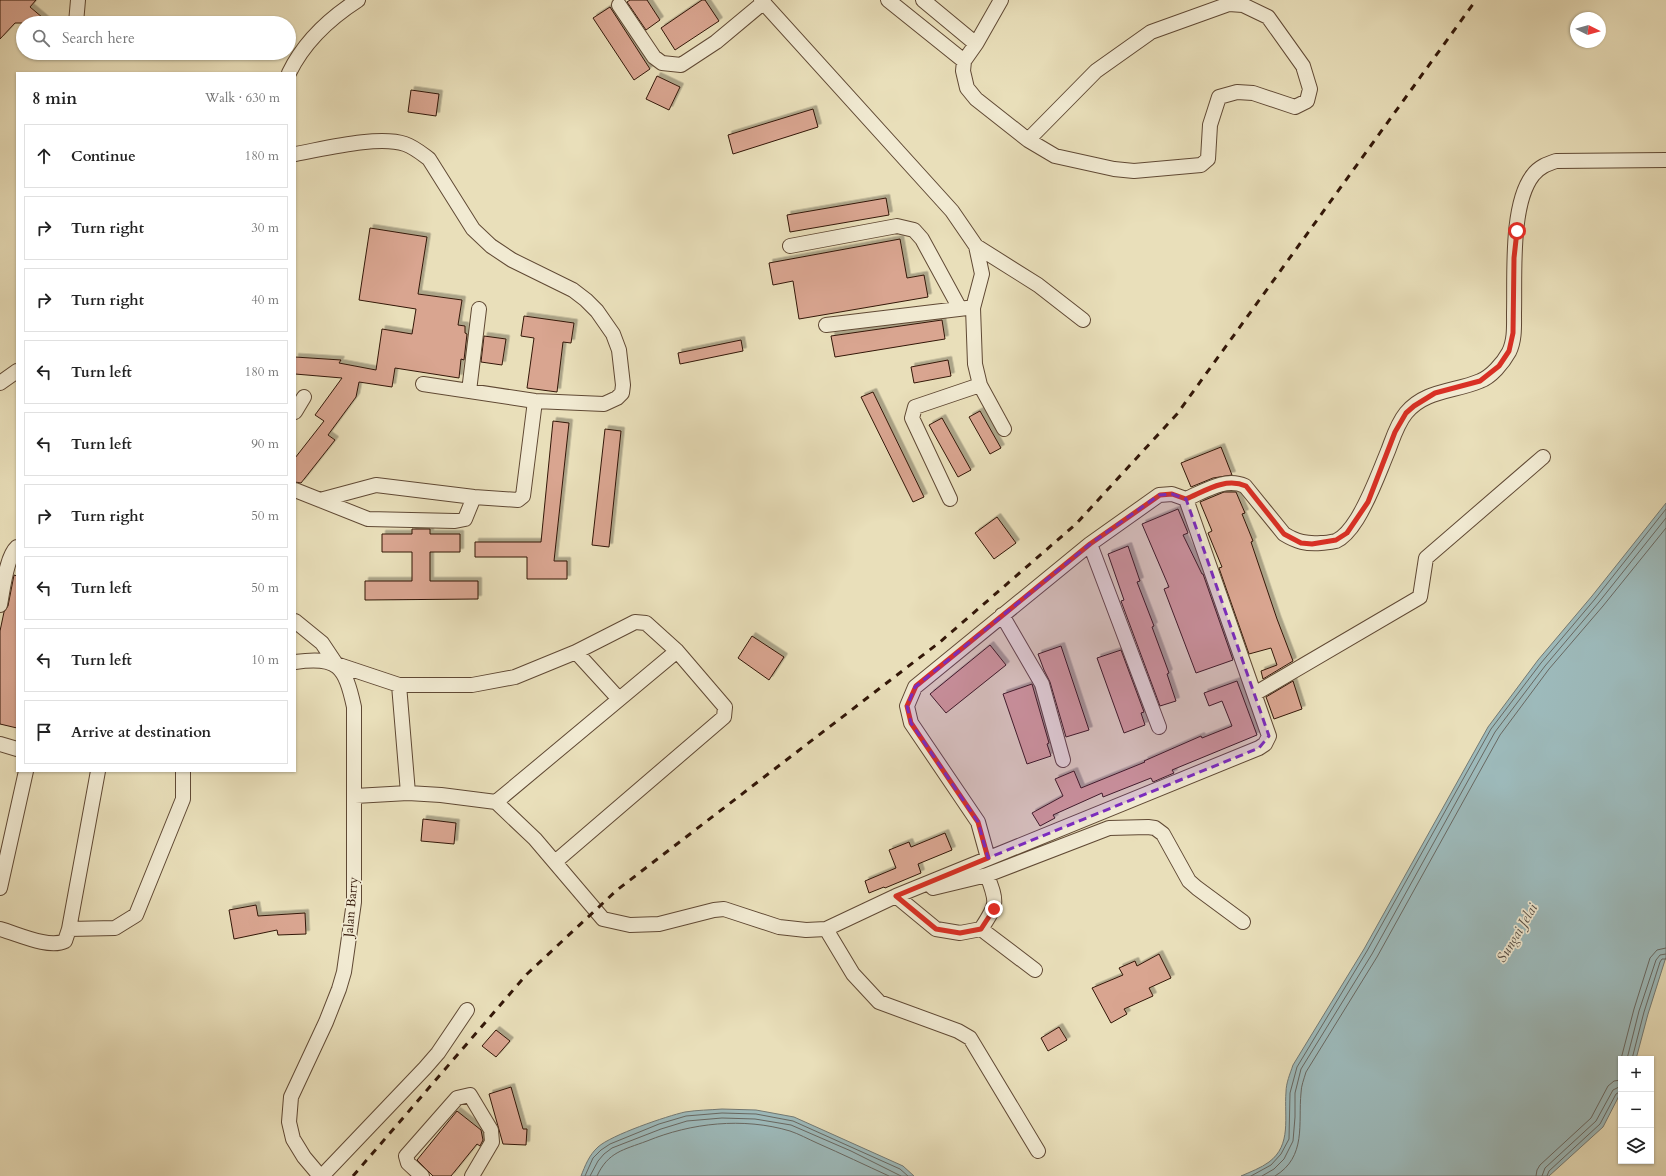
<!DOCTYPE html>
<html lang="en">
<head>
<meta charset="utf-8">
<style>
  body { margin:0; font-family:Cardo,serif; background:#f2f2f2; color:#222 }
  .controls { position:absolute; right:12px; bottom:12px; display:grid; overflow:hidden; border-radius:0px; box-shadow:0 1px 3px #0004 }
  .controls button { width:36px; height:36px; display:grid; place-items:center; padding:0; border:0; border-bottom:1px solid #e0e0e0; background:#fff; color:#222; font:20px sans-serif }
  .compass { position:absolute; left:1570px; top:12px; width:36px; height:36px; border-radius:50%; background:#fff; box-shadow:0 1px 3px #0004; rotate:96deg }
  .stop { position:absolute; width:12px; height:12px; margin:-9px; border:3px solid #d93025; border-radius:50%; background:#fff }
  .stop.end { background:#d93025; border-color:#fff; box-shadow:0 1px 4px #0008 }
  .list { margin:0; padding:0; list-style:none }
  h2 { display:flex; justify-content:space-between; align-items:center; height:52px; margin:0; padding:0 16px; font-size:17px }
  h2 small { font-size:13px; font-weight:400; color:#767676 }
  .list li { display:grid; grid-template-columns:26px 1fr auto; gap:12px; align-items:center; box-sizing:border-box; height:64px; margin:0 8px 8px; padding:0 8px; border:1px solid #e0e0e0; border-radius:0px }
  .list b { display:block; font-size:15px; white-space:nowrap }
  .list em { font-size:13px; font-style:normal; color:#767676 }
  .icon { flex:none; width:22px; height:22px; fill:none; stroke:currentColor; stroke-width:2; stroke-linecap:round; stroke-linejoin:round }
  .map { position:relative; flex:none; width:1666px; height:1176px; overflow:hidden }
  .search { position:absolute; background:#fff; box-shadow:0 1px 3px #0004; left:16px; top:16px; width:280px; height:44px; display:flex; align-items:center; gap:10px; box-sizing:border-box; padding:0 14px; border-radius:22px; color:#767676; font-size:15px }
  .panel { position:absolute; background:#fff; box-shadow:0 1px 3px #0004; left:16px; top:72px; width:280px; height:700px; border-radius:0px }
  .map>svg:first-child { display:block }
</style>
</head>
<body>
<div class="map">
<svg width="1666" height="1176" viewBox="0 0 1666 1176">
  <defs>
    <filter id="shadow"><feDropShadow dx="3.5" dy="-3.5" stdDeviation="0" flood-color="#0004"/></filter>
  </defs>
  <rect width="100%" height="100%" fill="#e9dfba"/>
  <filter id="stains"><feTurbulence type="fractalNoise" baseFrequency=".005" numOctaves="4"/><feColorMatrix values="0 0 0 0 .2 0 0 0 0 .09 0 0 0 0 .02 0 0 0 .5 -.17"/></filter>
  <radialGradient id="worn" r=".72"><stop offset=".6" stop-color="#630" stop-opacity="0"/><stop offset="1" stop-color="#630" stop-opacity=".3"/></radialGradient>
  <path fill="#9dbabb" stroke="#737973" d="M1666 503V957L1648 1014 1636 1059H1621V1092L1603 1127 1549 1176H1241C1250 1172 1261 1168 1269 1162 1292 1145 1284 1117 1286 1092 1286 1083 1290 1074 1293 1065L1364 949 1488 727 1538 660 1592 596Z
    M722 1109 756 1110 794 1117 903 1166 914 1176H581C585 1166 589 1155 598 1147 611 1135 667 1116 685 1112 697 1110 710 1110 722 1109Z"/>
  <g fill="none" stroke-linecap="round" stroke-linejoin="round">
    <path stroke="#686862" stroke-width="1" d="M1621 1059 1634 1009 1650 958 1657 950 1666 948
      M1627 1059 1639 1011 1656 960 1660 955 1666 954
      M1632 1059 1644 1012 1660 962 1662 959H1666
      M585 1176 593 1158 601 1150 610 1144 659 1124 686 1116 722 1113 756 1114 793 1121 900 1169 908 1176
      M590 1176 598 1161 604 1154 612 1148 661 1129 687 1121 722 1118 755 1119 791 1125 851 1151 901 1176
      M597 1176C608 1152 623 1150 647 1141 691 1123 743 1117 790 1131 799 1134 808 1139 817 1143 842 1154 865 1165 889 1176
      M1251 1176 1271 1165 1281 1154 1289 1139 1290 1093 1297 1067 1367 951 1491 729 1541 663 1595 599 1666 509
      M1262 1176 1274 1169 1284 1159 1293 1141 1295 1117V1093L1301 1069 1372 954 1495 732 1545 666 1599 602 1666 518
      M1275 1176C1307 1157 1298 1123 1301 1093 1301 1086 1304 1079 1306 1072L1377 957 1500 735 1549 669 1603 606 1666 528
      M1536 1176 1537 1170 1540 1165 1591 1118 1608 1086 1614 1081 1621 1080
      M1542 1176 1545 1168 1596 1121 1613 1090 1621 1086
      M1547 1176 1549 1171 1600 1124 1616 1094 1621 1091"/>
  </g>
  <path fill="#d9a590" stroke="#331708" filter="url(#shadow)" d="M0 0H36L30 7 49 23H15L0 39Z
    M630 0H647L660 20 646 30 627 2Z
    M702 0H705L719 21 675 50 661 28Z
    M610 7 650 69 634 80 593 18Z
    M657 76 680 87 669 110 646 99Z
    M411 90 439 94 436 116 408 112Z
    M813 109 818 127 733 154 728 135Z
    M886 198 889 215 790 232 787 215Z
    M370 228 427 237 418 294 462 300 458 325 465 326V333L467 334 464 360 461 359 459 378 395 368 392 387 359 382 356 397 328 435 335 440 301 483 295 482V458L324 421 315 415 342 378 295 374V357L341 360 339 363 376 370 382 329 412 334 416 309 359 300Z
    M900 239 907 278 924 275 928 297 799 319 793 281 773 285 769 263Z
    M524 316 574 323 571 343 563 342 557 392 527 388 534 338 521 336Z
    M942 320 945 339 835 357 831 336Z
    M484 336 506 339 502 365 481 362Z
    M741 340 743 351 680 364 678 353Z
    M948 360 951 376 914 383 911 367Z
    M873 392 924 497 913 502 861 397Z
    M980 411 1001 448 990 454 969 417Z
    M942 418 971 470 958 477 929 425Z
    M553 421 569 423 554 561H567V579H527V557H475V542H541Z
    M605 429 621 431 609 547 592 545Z
    M1221 447 1232 475 1213 478 1191 487 1181 463Z
    M1224 492H1236L1245 513 1242 514 1253 541 1251 542 1277 619 1293 661 1263 679 1261 671 1277 665 1271 648 1249 654 1219 568 1222 567 1208 533 1212 531 1200 502Z
    M1178 509 1188 533 1183 535 1202 574H1203L1233 660 1196 673 1164 589 1169 587 1142 524Z
    M997 517 1016 543 994 559 975 533Z
    M412 529H430V534H460V552H430V581H478V599L365 600V581H412V552H382V534H412Z
    M1128 546 1140 581 1137 582 1154 626 1152 627 1169 673 1167 674 1176 701 1160 706 1121 601 1124 600 1108 554Z
    M14 575 17 576V728L0 724V631L4 612 8 606Z
    M752 636 784 657 769 680 738 658Z
    M990 645 1006 665 946 713 930 694Z
    M1061 646 1089 730 1066 737 1050 682 1044 670 1038 654Z
    M1121 650 1144 712 1141 713 1145 725 1124 733 1097 658Z
    M1237 681 1257 735 1172 770 1174 773 1153 782 1151 778 1103 797 1102 793 1053 815 1055 818 1040 826 1032 813 1063 796 1055 779 1074 771 1081 788 1145 762 1144 761 1201 736 1202 738 1232 726 1222 701 1209 706 1204 693Z
    M1293 681 1302 709 1274 719 1266 697Z
    M1032 684 1049 743 1047 744 1051 756 1027 764 1003 694Z
    M423 819 456 823 454 844 421 841Z
    M945 833 952 850 918 864 921 873 885 888 884 887 869 893 865 881 896 868 889 850 909 842 911 847Z
    M256 905 258 916 305 913 306 934 278 935 277 930 234 939 229 910Z
    M1159 954 1171 978 1149 988 1153 996 1124 1009 1127 1014 1111 1023 1092 988 1123 975 1119 968 1135 961 1137 966Z
    M1059 1027 1067 1040 1048 1051 1041 1038Z
    M496 1030 510 1041 496 1057 482 1046Z
    M511 1087 523 1129H527L526 1145 503 1144 489 1094Z
    M457 1111 481 1130 483 1140 480 1146 477 1144 451 1176H433L417 1160Z"/>
  <g fill="none" stroke-linecap="round" stroke-linejoin="round">
    <g stroke="#604934" stroke-width="16">
      <path id="minor" d="M761 0 952 211 976 246 982 274 973 308 975 364 980 385 1004 429
        M888 0 964 61
        M923 0 976 44
        M1001 0 976 44 964 61 963 71 967 88 976 99 1028 140 1055 156 1114 169 1134 171 1201 165 1208 159 1210 125 1219 97 1237 92 1253 93 1295 107 1307 101 1310 89 1303 66 1268 17 1243 5 1229 4 1151 32 1096 71 1028 140
        M619 5 654 57 662 63 681 65 716 42 764 2
        M76 23 78 0
        M289 73C304 42 330 18 358 0
        M295 154C324 149 378 135 405 144 414 147 421 153 429 159L473 229 491 246 512 260 573 290 586 300 597 311 613 334 619 350 623 385 622 393 617 398 604 404 535 401 423 384
        M790 246 897 226 914 230 922 239 959 307
        M976 246 1038 285 1083 320
        M826 325 967 308
        M0 383 17 371
        M469 391 479 309
        M295 412 304 397
        M295 490 368 519 455 521 465 519 474 497
        M950 499 912 418 915 407 980 385
        M1186 499C1205 491 1225 477 1245 486L1284 534C1297 542 1306 544 1321 543 1325 543 1331 542 1336 541 1345 537 1352 527 1357 519 1370 498 1378 475 1388 451 1393 438 1397 424 1406 413 1425 390 1454 392 1480 381 1491 377 1503 363 1509 352 1515 340 1514 325 1514 313 1515 276 1510 204 1533 175 1539 167 1547 164 1556 161L1666 160
        M320 500 376 485 474 497 518 500 523 496 535 401
        M1090 544 1159 727
        M0 605C3 590 6 557 17 547
        M1002 615 1042 684 1063 760
        M295 621 322 643 336 664 399 685H472L515 677 576 652 635 622 646 623 677 651 725 707 724 717 555 862
        M576 652 618 698
        M295 662C338 656 345 666 354 707V902L344 972 339 989 326 1022 291 1097 289 1122 293 1139 304 1157 320 1176
        M399 685 408 793
        M1256 693 1420 597 1426 558 1543 457
        M0 744 17 749
        M355 796 408 793 441 795 496 802 535 839 603 919 630 925 659 924 714 910 724 909 779 927 806 930 826 929 896 896 1259 748 1265 744 1269 736 1186 499 1172 494 1159 495 1090 544 915 687 907 706 911 723 978 822 988 858
        M496 802 677 651
        M0 888 26 771
        M933 888 987 875 1109 828 1148 827 1155 828 1163 834 1189 881 1197 888 1243 922
        M896 896 936 929 960 933 981 929C997 904 998 904 987 875
        M0 929C18 934 49 949 65 941L69 929 98 771
        M69 929 115 928 136 915 183 799V771
        M826 929 853 974 879 1002 958 1031 970 1038 1038 1151
        M981 929 1035 970
        M322 1176 425 1068 438 1053 467 1010
        M422 1176 408 1163 406 1156 457 1098 470 1095 491 1130 492 1142 472 1176"/>
    </g>
    <use href="#minor" stroke="#f1ead2" stroke-width="14"/>
    <path stroke="#331708" stroke-width="3" stroke-dasharray="7 7" stroke-linecap="butt" d="M353 1176 527 974 617 890 940 642 1076 524 1177 414 1476 0"/>
  </g>
  <g fill="none" stroke-linecap="round" stroke-linejoin="round">
    <path stroke="#d93025" stroke-width="5" d="M994 909 981 929 960 933 936 929 896 896 988 858 978 822 911 723 907 706 916 686 1090 544 1160 495 1172 494 1186 499C1205 491 1225 477 1246 486L1284 534 1301 543 1312 544 1336 540 1347 533 1368 502 1395 432 1406 413 1414 406 1435 393 1480 381 1499 366 1509 351 1513 333 1514 258 1517 231"/>
  </g>
  <path fill="#7b2cbf" fill-opacity="0.2" stroke="#7b2cbf" stroke-width="3" stroke-dasharray="8 5" stroke-linejoin="round" d="M1172 494 1186 499 1269 736 1259 748 988 858 978 822 911 723 907 706 915 687 1090 544 1159 495Z"/>
  <g text-anchor="middle" dominant-baseline="central" stroke-width="3.5" stroke-linejoin="round" paint-order="stroke">
    <g font-size="13" fill="#331708" stroke="#f1ead2">
      <text transform="translate(351 907) rotate(-85)">Jalan Barry</text>
    </g>
    <g font-size="14" font-style="italic" fill="#585047" stroke="#f1ead2">
      <text transform="translate(1517 933) rotate(-59)">Sungai Jelai</text>
    </g>
  </g>
  <rect width="100%" height="100%" filter="url(#stains)"/>
  <rect width="100%" height="100%" fill="url(#worn)"/>
</svg>
<div class="controls">
<button>+</button>
<button>−</button>
<button><svg class="icon" aria-label="layers" viewBox="0 0 24 24"><path d="M12 4l9 5-9 5-9-5zM3 14l9 5 9-5"/></svg></button>
</div>
<svg class="compass" viewBox="-18 -18 36 36"><path d="M0-13l5 13h-10z" fill="#e53935"/><path d="M0 13l5-13h-10z" fill="#767676"/></svg>
<div class="stop" style="left:1517px;top:231px"></div>
<div class="stop end" style="left:994px;top:909px"></div>
<div class="search"><svg class="icon" aria-label="search" viewBox="0 0 24 24"><circle cx="10" cy="10" r="6"/><path d="M15 15l6 6"/></svg>Search here</div>
<section class="panel">
<h2>8 min<small>Walk · 630 m</small></h2>
<ul class="list">
<li><svg class="icon" aria-label="ahead" viewBox="0 0 24 24"><path d="M12 20V5M6 11l6-6 6 6"/></svg><div><b>Continue</b></div><em>180 m</em></li>
<li><svg class="icon" aria-label="right" viewBox="0 0 24 24"><path d="M7 20v-9h11M14 6l5 5-5 5"/></svg><div><b>Turn right</b></div><em>30 m</em></li>
<li><svg class="icon" aria-label="right" viewBox="0 0 24 24"><path d="M7 20v-9h11M14 6l5 5-5 5"/></svg><div><b>Turn right</b></div><em>40 m</em></li>
<li><svg class="icon" aria-label="left" viewBox="0 0 24 24"><path d="M17 20v-9H6M10 6l-5 5 5 5"/></svg><div><b>Turn left</b></div><em>180 m</em></li>
<li><svg class="icon" aria-label="left" viewBox="0 0 24 24"><path d="M17 20v-9H6M10 6l-5 5 5 5"/></svg><div><b>Turn left</b></div><em>90 m</em></li>
<li><svg class="icon" aria-label="right" viewBox="0 0 24 24"><path d="M7 20v-9h11M14 6l5 5-5 5"/></svg><div><b>Turn right</b></div><em>50 m</em></li>
<li><svg class="icon" aria-label="left" viewBox="0 0 24 24"><path d="M17 20v-9H6M10 6l-5 5 5 5"/></svg><div><b>Turn left</b></div><em>50 m</em></li>
<li><svg class="icon" aria-label="left" viewBox="0 0 24 24"><path d="M17 20v-9H6M10 6l-5 5 5 5"/></svg><div><b>Turn left</b></div><em>10 m</em></li>
<li><svg class="icon" aria-label="arrive" viewBox="0 0 24 24"><path d="M6 21V4h12l-3 4 3 4H6"/></svg><div><b>Arrive at destination</b></div></li>
</ul>
</section>
</div>
</body>
</html>
